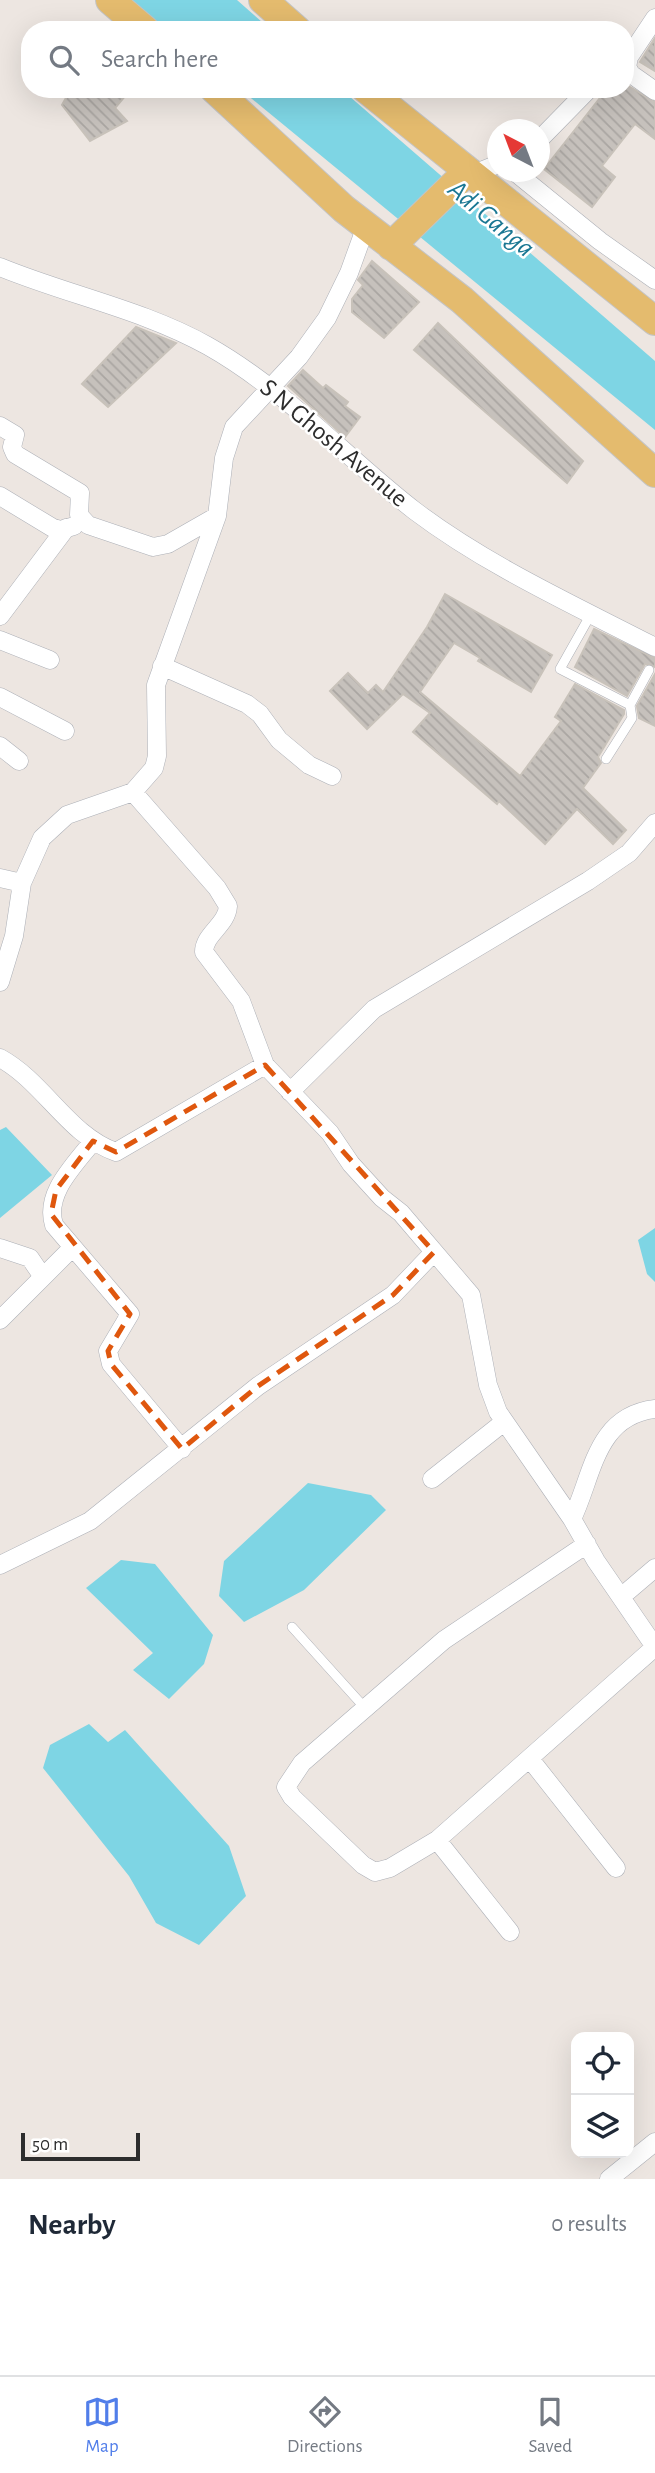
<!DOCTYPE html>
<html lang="en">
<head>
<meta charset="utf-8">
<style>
  body { margin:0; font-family:"Alegreya Sans",sans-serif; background:#f6f6f7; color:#1f2937 }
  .controls { position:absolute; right:21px; bottom:21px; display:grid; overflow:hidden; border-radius:14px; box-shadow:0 7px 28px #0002 }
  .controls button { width:63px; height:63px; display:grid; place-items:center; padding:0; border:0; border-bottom:2px solid #e0e1e3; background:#fff; color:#1f2937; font:35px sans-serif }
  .compass { position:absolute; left:487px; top:119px; width:63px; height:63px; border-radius:50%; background:#fff; box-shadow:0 7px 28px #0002; rotate:318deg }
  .scale { position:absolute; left:21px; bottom:18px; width:119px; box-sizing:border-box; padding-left:7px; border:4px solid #2d2d2d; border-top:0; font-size:19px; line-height:24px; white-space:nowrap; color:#2d2d2d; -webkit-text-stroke:5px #fff; paint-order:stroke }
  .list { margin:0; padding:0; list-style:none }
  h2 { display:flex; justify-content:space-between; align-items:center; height:91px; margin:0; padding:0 28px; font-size:30px }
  h2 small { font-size:23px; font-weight:400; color:#747a83 }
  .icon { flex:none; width:38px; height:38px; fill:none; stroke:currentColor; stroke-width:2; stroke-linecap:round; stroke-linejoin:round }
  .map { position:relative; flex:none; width:655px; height:2179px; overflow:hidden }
  .search { position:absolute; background:#fff; box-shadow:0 7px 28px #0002; left:21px; right:21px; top:21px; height:77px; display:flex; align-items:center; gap:18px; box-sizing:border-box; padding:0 24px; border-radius:28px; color:#747a83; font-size:26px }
  .sheet { height:196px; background:#fff }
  nav { display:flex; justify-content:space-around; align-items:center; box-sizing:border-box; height:98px; border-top:2px solid #e0e1e3; background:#fff; font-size:19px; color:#747a83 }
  nav a { display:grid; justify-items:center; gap:4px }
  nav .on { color:#517eea }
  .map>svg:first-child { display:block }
</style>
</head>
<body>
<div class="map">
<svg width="655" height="2179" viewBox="0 0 655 2179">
  <defs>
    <pattern id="building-back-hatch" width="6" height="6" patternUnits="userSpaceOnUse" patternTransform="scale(1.75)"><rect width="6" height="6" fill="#c6c1bc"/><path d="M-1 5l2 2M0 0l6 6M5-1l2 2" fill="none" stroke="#aaa6a2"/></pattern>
  </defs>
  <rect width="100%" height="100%" fill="#ede6e1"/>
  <path fill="#7ed5e4" d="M130 0H237L271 30H167Z
    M240 89H341L655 361V430Z
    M6 1127 52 1175 0 1218V1130Z
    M655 1228V1282L647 1274 638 1240Z
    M308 1483 371 1495 386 1510 304 1590 244 1622 219 1596 224 1561Z
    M121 1560 155 1564 213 1635 204 1664 169 1699 133 1670 153 1653 86 1588Z
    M89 1724 108 1742 125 1730 229 1846 246 1896 199 1945 156 1923 129 1876 43 1768 50 1745Z"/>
  <path fill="url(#building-back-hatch)" stroke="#c8c2ba" stroke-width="2" d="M655 38V71L640 62Z
    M625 84 655 102V139L635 124 602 166 615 177 592 207 544 169 607 89H625Z
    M71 89H131L115 108 127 121 90 141 62 105Z
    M372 261 419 302 384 338 352 312V299L363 285 358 280Z
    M438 323 583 461 567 483 414 350Z
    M136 327 176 343 108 407 82 384Z
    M303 370 323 388 326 385 348 402 345 406 360 417 345 437 288 386Z
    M445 594 552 655 531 692 478 661 480 658 454 643 420 692 520 776 561 721 555 717 575 684 624 710V714L598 757 601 763 583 788 626 830 613 844 577 809 545 844 499 801 497 804 413 732 430 713 403 694 367 729 330 691 348 673 368 693 376 685 383 692 427 627Z
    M594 629 655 658V667L645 664 627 696 575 667Z
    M655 674V726L639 718 637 706Z"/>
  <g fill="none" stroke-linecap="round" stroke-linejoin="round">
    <g stroke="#adb0b7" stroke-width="10">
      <path id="service" d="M591 614 560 669 630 705 632 718 606 759
        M630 705 649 670
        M292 1627 365 1708"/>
    </g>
    <g stroke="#adb0b7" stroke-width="19">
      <path id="minor" d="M655 18 629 57 627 67 631 74 655 91
        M540 139 589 89
        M515 172 600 241 655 280
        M471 175 498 164
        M0 267C68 295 144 310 208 346 286 390 345 457 415 511 488 566 574 605 655 647
        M0 426 15 435 12 447 15 454 80 493 79 515 88 525 153 547 168 544 217 516
        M0 496 53 528 61 530 74 526
        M0 616 66 528
        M0 640 50 660
        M162 666 247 704 260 714 279 740 309 765 332 776
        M0 697 65 731
        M0 746 19 761
        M0 878 22 883
        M0 982 14 936 22 883 42 838 67 815 133 792 154 768 157 756 156 685 217 516 224 458 234 427 299 357 327 318 349 273 366 226
        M0 1058C44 1082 69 1136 116 1152L265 1065 241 1001 204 952C204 934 227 925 228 906L217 888 133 792
        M265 1065 330 1133 351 1164 382 1198 401 1213 471 1295 488 1385 498 1412 572 1519C593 1476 595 1416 655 1409
        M290 1092 374 1009 588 881 629 853 655 823
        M93 1141C75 1165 44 1193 54 1225L130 1314 108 1351 111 1364 182 1449
        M0 1248 30 1258 43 1277
        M0 1320 73 1247
        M432 1479 504 1422
        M572 1519 596 1561 655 1647
        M587 1544 444 1640 302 1763 286 1787 292 1797 363 1865 375 1872 390 1868 437 1840 655 1647
        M0 1565 90 1521 258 1386 393 1295 434 1252
        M621 1597 655 1568
        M530 1759 616 1868
        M437 1840 510 1932
        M609 2179 655 2142"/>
    </g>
    <g stroke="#c4c4c4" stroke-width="30">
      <path id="primary" d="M110 0 145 30
        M263 0 297 30
        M214 89 344 209 462 300 655 473
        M366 89 655 321
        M391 246 467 172"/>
    </g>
    <use href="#service" stroke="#fff" stroke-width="9"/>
    <use href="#minor" stroke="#fff" stroke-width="18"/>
    <use href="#primary" stroke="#e4bb6e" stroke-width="28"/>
  </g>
  <path fill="none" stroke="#df570e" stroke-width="5" stroke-dasharray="14 9" stroke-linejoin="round" d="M265 1065 434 1252 393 1295 258 1386 182 1449 111 1364 108 1351 130 1314 51 1214 56 1190 93 1141 116 1152Z"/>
  <g text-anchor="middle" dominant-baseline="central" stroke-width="5" stroke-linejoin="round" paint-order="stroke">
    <g font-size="26" fill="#2d2d2d" stroke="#fff">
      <text transform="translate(334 443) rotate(40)">S N Ghosh Avenue</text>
    </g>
    <g font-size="28" font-style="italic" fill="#1a7793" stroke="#fff">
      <text transform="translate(491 219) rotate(40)">Adi Ganga</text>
    </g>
  </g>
</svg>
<div class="controls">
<button><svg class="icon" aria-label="locate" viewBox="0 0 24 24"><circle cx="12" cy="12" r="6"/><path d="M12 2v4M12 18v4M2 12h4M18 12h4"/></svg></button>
<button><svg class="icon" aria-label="layers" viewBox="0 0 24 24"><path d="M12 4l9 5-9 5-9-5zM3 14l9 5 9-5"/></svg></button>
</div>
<svg class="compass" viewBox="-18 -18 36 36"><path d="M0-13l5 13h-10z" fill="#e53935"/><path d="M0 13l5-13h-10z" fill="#747a83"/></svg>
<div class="scale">50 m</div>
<div class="search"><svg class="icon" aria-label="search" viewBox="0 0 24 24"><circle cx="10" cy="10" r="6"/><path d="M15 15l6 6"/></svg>Search here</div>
</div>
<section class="sheet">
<h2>Nearby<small>0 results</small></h2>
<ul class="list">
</ul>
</section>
<nav>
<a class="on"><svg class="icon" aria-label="map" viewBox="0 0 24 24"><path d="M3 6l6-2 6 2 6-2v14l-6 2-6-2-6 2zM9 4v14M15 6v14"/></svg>Map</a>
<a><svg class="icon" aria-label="directions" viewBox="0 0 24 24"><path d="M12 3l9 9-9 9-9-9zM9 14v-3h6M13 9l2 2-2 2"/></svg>Directions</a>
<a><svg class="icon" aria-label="saved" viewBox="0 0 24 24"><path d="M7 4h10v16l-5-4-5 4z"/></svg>Saved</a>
</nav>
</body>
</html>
